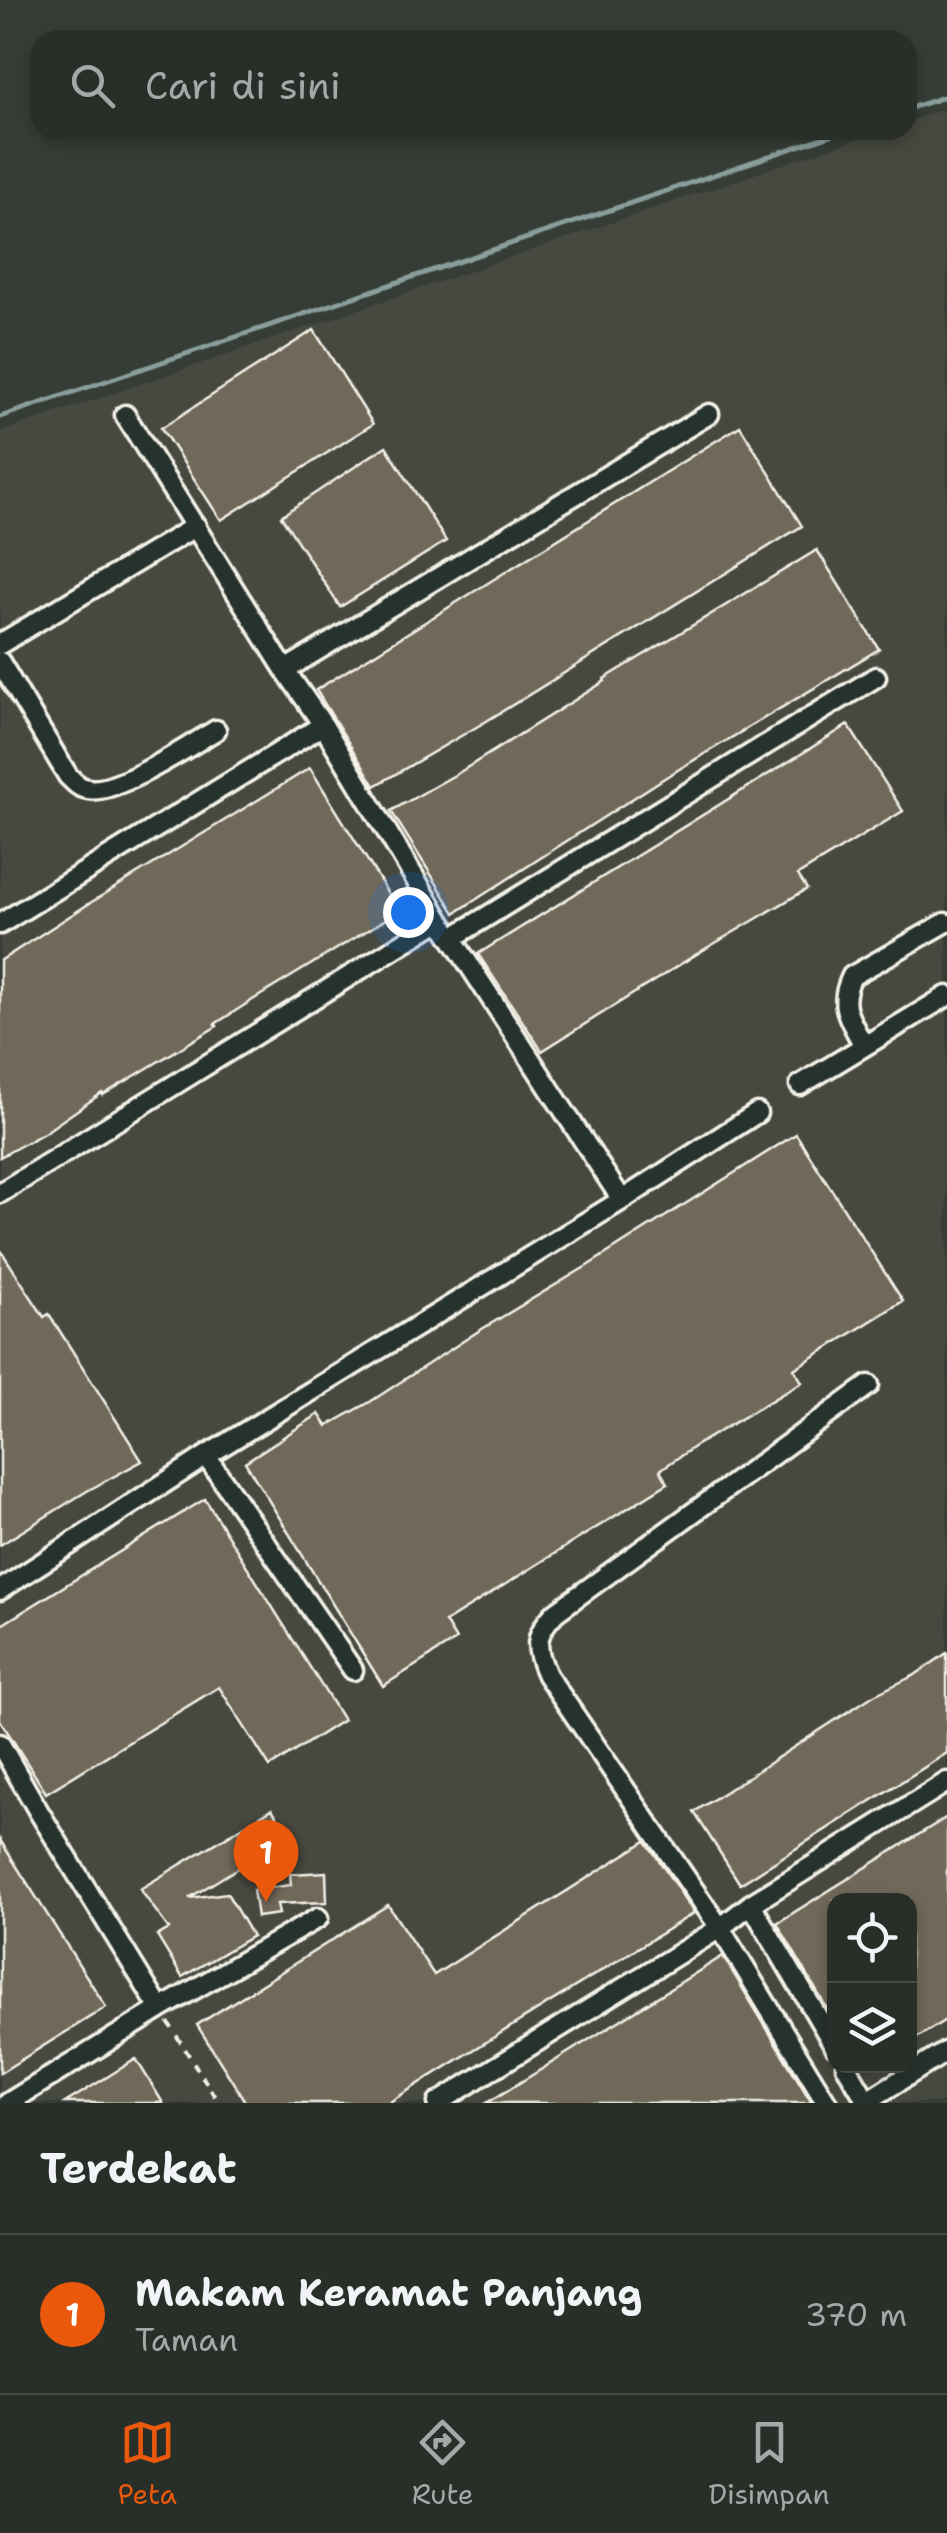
<!DOCTYPE html>
<html lang="id">
<head>
<meta charset="utf-8">
<style>
  body { margin:0; font-family:"Shantell Sans",sans-serif; background:#303630; color:#f1f3f6 }
  .controls { position:absolute; right:30px; bottom:30px; display:grid; overflow:hidden; border-radius:20px; box-shadow:0 5px 15px #0003 }
  .controls button { width:90px; height:90px; display:grid; place-items:center; padding:0; border:0; border-bottom:2px solid #444a45; background:#282e28; color:#f1f3f6; font:50px sans-serif }
  .you { position:absolute; left:408px; top:912px; width:35px; height:35px; margin:-25px; border:8px solid #fff; border-radius:50%; background:#1a73e8; box-shadow:0 0 0 15px #1a73e833 }
  .badge { display:grid; place-items:center; width:65px; height:65px; border-radius:50%; background:#ea580c; color:#fff; font-size:32px; font-weight:700 }
  .pin { position:absolute; translate:-50% -82px; filter:drop-shadow(0 2px 5px #0008) }
  .pin::after { content:''; position:absolute; top:52px; width:35px; height:30px; background:inherit; clip-path:polygon(0 0,100% 0,50% 100%) }
  .list { margin:0; padding:0; list-style:none }
  h2 { display:flex; justify-content:space-between; align-items:center; height:130px; margin:0; padding:0 40px; font-size:42px }
  h2 small { font-size:32px; font-weight:400; color:#a5a8a8 }
  .list li { display:grid; grid-template-columns:65px 1fr auto; gap:30px; align-items:center; box-sizing:border-box; height:160px; padding:0 40px; border-top:2px solid #444a45 }
  .list b { display:block; font-size:38px; white-space:nowrap }
  .list p { margin:0; font-size:32px; white-space:nowrap; color:#a5a8a8 }
  .list em { font-size:32px; font-style:normal; color:#a5a8a8 }
  .icon { flex:none; width:55px; height:55px; fill:none; stroke:currentColor; stroke-width:2; stroke-linecap:round; stroke-linejoin:round }
  .map { position:relative; flex:none; width:947px; height:2103px; overflow:hidden }
  .search { position:absolute; background:#282e28; box-shadow:0 5px 15px #0003; left:30px; right:30px; top:30px; height:110px; display:flex; align-items:center; gap:25px; box-sizing:border-box; padding:0 35px; border-radius:30px; color:#a5a8a8; font-size:38px }
  .sheet { height:290px; background:#282e28 }
  nav { display:flex; justify-content:space-around; align-items:center; box-sizing:border-box; height:140px; border-top:2px solid #444a45; background:#282e28; font-size:28px; color:#a5a8a8 }
  nav a { display:grid; justify-items:center; gap:5px }
  nav .on { color:#ea580c }
  .map>svg:first-child { display:block }
</style>
</head>
<body>
<div class="map">
<svg width="947" height="2103" viewBox="0 0 947 2103">
  <rect width="100%" height="100%" fill="#353d36"/>
  <filter id="ink" filterUnits="userSpaceOnUse"><feTurbulence type="fractalNoise" baseFrequency=".01" numOctaves="2"/><feDisplacementMap in="SourceGraphic" scale="20" xChannelSelector="R" yChannelSelector="G"/><feConvolveMatrix kernelMatrix="1 2 1 2 8 2 1 2 1" color-interpolation-filters="sRGB"/></filter>
  <g filter="url(#ink)">
    <path fill="#474a40" fill-rule="evenodd" d="M947 108V2103H0V432L883 130H907V122ZM834 1900H910V2066H834Z"/>
    <g fill="none" stroke-linecap="round" stroke-linejoin="round">
      <path stroke="#8a9e9c" stroke-width="5" d="M907 109 947 96
        M0 417 846 130"/>
    </g>
    <path fill="#706759" stroke="#f4f1e8" stroke-width="2.5" d="M314 330 373 424 221 520 161 428Z
      M740 426 802 526 485 722 375 786 316 690Z
      M386 446 446 541 340 607 281 516Z
      M817 550 879 649 666 777 455 913 391 811 460 772 605 681 604 679Z
      M848 725 903 811 798 875 807 889 700 952 542 1051 478 954Z
      M310 768 399 911 251 1001 215 1024 217 1026 103 1095 102 1093 44 1133 0 1157V961L90 903Z
      M796 1134 903 1301 794 1369 802 1382 695 1446 660 1470 668 1483 445 1622 456 1640 383 1686 245 1462 319 1414 327 1426 370 1402 477 1332 587 1266Z
      M0 1249 44 1317 49 1314 142 1461 87 1491 0 1545Z
      M205 1499 343 1720 270 1767 219 1687 46 1793 0 1720V1626Z
      M947 1653V1753L740 1884 694 1812 874 1695 915 1675Z
      M272 1809 290 1836 189 1898 227 1893 252 1936 182 1977 157 1936 169 1929 140 1889Z
      M947 1817V2019L910 2042V1900H834V2021L777 1923Z
      M0 1840 106 2007 0 2073Z
      M646 1841 694 1913 388 2103H246L197 2025 388 1905 434 1975Z
      M326 1872 327 1902 277 1904 279 1914 257 1917 253 1890 291 1885 290 1874Z
      M723 1956 812 2103H487L537 2072Z
      M136 2059 163 2103H65L99 2082Z"/>
    <g fill="none" stroke-linecap="round" stroke-linejoin="round">
      <g stroke="#f4f1e8" stroke-width="25">
        <path id="minor" d="M125 415 285 670 323 725 440 920 622 1200
          M0 644 196 526
          M0 662 68 776C74 782 79 788 88 789 116 795 189 746 216 730
          M285 670 709 414
          M0 924 323 725
          M452 938 876 677
          M864 1046C850 1019 837 1006 852 976L945 923
          M800 1085 947 996
          M0 1193 440 920
          M206 1456 353 1670
          M0 1590 206 1456 622 1200 757 1113
          M0 1744 39 1812 160 2009
          M751 1904 834 2045
          M846 2066 868 2103
          M8 2103 160 2009 318 1918
          M438 2103 720 1928 751 1904 947 1782
          M827 2103 720 1928 547 1675C534 1647 534 1634 556 1612L869 1385
          M864 2103 947 2051"/>
      </g>
      <path stroke="#f4f1e8" stroke-width="4" stroke-dasharray="8 8" stroke-linecap="butt" d="M168 2022 219 2103"/>
      <use href="#minor" stroke="#26332d" stroke-width="18"/>
    </g>
  </g>
</svg>
<div class="controls">
<button><svg class="icon" aria-label="locate" viewBox="0 0 24 24"><circle cx="12" cy="12" r="6"/><path d="M12 2v4M12 18v4M2 12h4M18 12h4"/></svg></button>
<button><svg class="icon" aria-label="layers" viewBox="0 0 24 24"><path d="M12 4l9 5-9 5-9-5zM3 14l9 5 9-5"/></svg></button>
</div>
<div class="you"></div>
<div class="pin badge" style="left:266px;top:1902px">1</div>
<div class="search"><svg class="icon" aria-label="search" viewBox="0 0 24 24"><circle cx="10" cy="10" r="6"/><path d="M15 15l6 6"/></svg>Cari di sini</div>
</div>
<section class="sheet">
<h2>Terdekat<small></small></h2>
<ul class="list">
<li><span class="badge">1</span><div><b>Makam Keramat Panjang</b><p>Taman</p></div><em>370 m</em></li>
</ul>
</section>
<nav>
<a class="on"><svg class="icon" aria-label="map" viewBox="0 0 24 24"><path d="M3 6l6-2 6 2 6-2v14l-6 2-6-2-6 2zM9 4v14M15 6v14"/></svg>Peta</a>
<a><svg class="icon" aria-label="directions" viewBox="0 0 24 24"><path d="M12 3l9 9-9 9-9-9zM9 14v-3h6M13 9l2 2-2 2"/></svg>Rute</a>
<a><svg class="icon" aria-label="saved" viewBox="0 0 24 24"><path d="M7 4h10v16l-5-4-5 4z"/></svg>Disimpan</a>
</nav>
</body>
</html>
